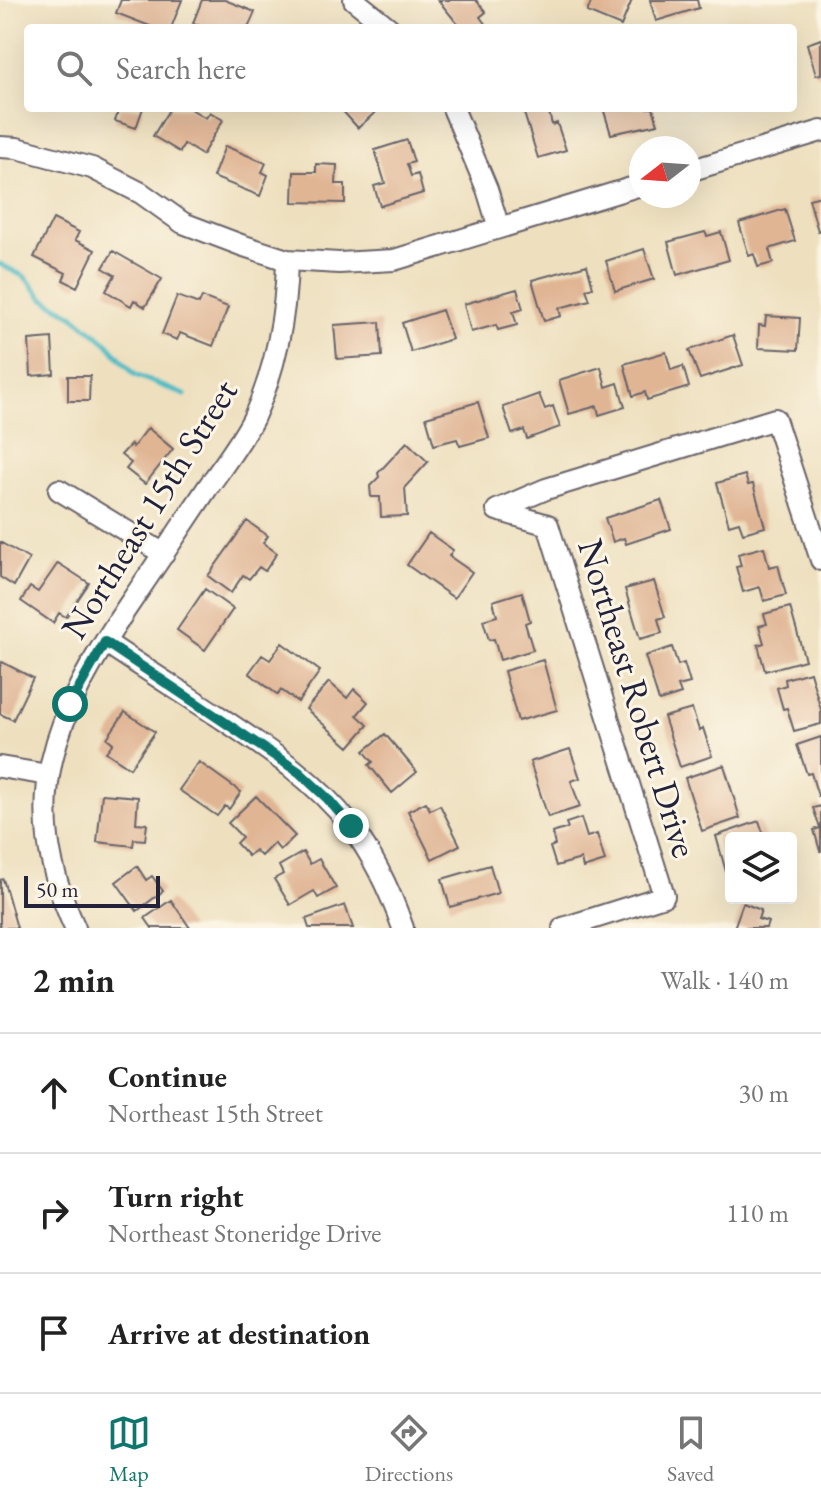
<!DOCTYPE html>
<html lang="en">
<head>
<meta charset="utf-8">
<style>
  body { margin:0; font-family:"EB Garamond",serif; background:#f2f2f2; color:#222 }
  .controls { position:absolute; right:24px; bottom:24px; display:grid; overflow:hidden; border-radius:8px; box-shadow:0 8px 32px #0002 }
  .controls button { width:72px; height:72px; display:grid; place-items:center; padding:0; border:0; border-bottom:2px solid #e0e0e0; background:#fff; color:#222; font:40px sans-serif }
  .compass { position:absolute; left:629px; top:136px; width:72px; height:72px; border-radius:50%; background:#fff; box-shadow:0 8px 32px #0002; rotate:253deg }
  .scale { position:absolute; left:24px; bottom:20px; width:136px; box-sizing:border-box; padding-left:8px; border:4px solid #22223b; border-top:0; font-size:22px; line-height:28px; white-space:nowrap; color:#22223b; -webkit-text-stroke:6px #fcf5e5; paint-order:stroke }
  .stop { position:absolute; width:24px; height:24px; margin:-18px; border:6px solid #0f766e; border-radius:50%; background:#fff }
  .stop.end { background:#0f766e; border-color:#fff; box-shadow:0 2px 8px #0008 }
  .list { margin:0; padding:0; list-style:none }
  h2 { display:flex; justify-content:space-between; align-items:center; height:104px; margin:0; padding:0 32px; font-size:34px }
  h2 small { font-size:26px; font-weight:400; color:#767676 }
  .list li { display:grid; grid-template-columns:52px 1fr auto; gap:24px; align-items:center; box-sizing:border-box; height:120px; padding:0 32px; border-top:2px solid #e0e0e0 }
  .list b { display:block; font-size:30px; white-space:nowrap }
  .list p { margin:0; font-size:26px; white-space:nowrap; color:#767676 }
  .list em { font-size:26px; font-style:normal; color:#767676 }
  .icon { flex:none; width:44px; height:44px; fill:none; stroke:currentColor; stroke-width:2; stroke-linecap:round; stroke-linejoin:round }
  .map { position:relative; flex:none; width:821px; height:928px; overflow:hidden }
  .search { position:absolute; background:#fff; box-shadow:0 8px 32px #0002; left:24px; right:24px; top:24px; height:88px; display:flex; align-items:center; gap:20px; box-sizing:border-box; padding:0 28px; border-radius:8px; color:#767676; font-size:30px }
  .sheet { height:464px; background:#fff }
  nav { display:flex; justify-content:space-around; align-items:center; box-sizing:border-box; height:112px; border-top:2px solid #e0e0e0; background:#fff; font-size:22px; color:#767676 }
  nav a { display:grid; justify-items:center; gap:4px }
  nav .on { color:#0f766e }
  .map>svg:first-child { display:block }
</style>
</head>
<body>
<div class="map">
<svg width="821" height="928" viewBox="0 0 821 928">
  <rect width="100%" height="100%" fill="#fcf5e5"/>
  <filter id="ink" filterUnits="userSpaceOnUse"><feTurbulence type="fractalNoise" baseFrequency=".0125" numOctaves="2"/><feDisplacementMap in="SourceGraphic" scale="16" xChannelSelector="R" yChannelSelector="G"/><feConvolveMatrix kernelMatrix="1 2 1 2 8 2 1 2 1" color-interpolation-filters="sRGB"/></filter>
  <filter id="wash" filterUnits="userSpaceOnUse"><feTurbulence type="fractalNoise" baseFrequency=".006" numOctaves="4" result="noise"/><feDisplacementMap in="SourceGraphic" scale="32" xChannelSelector="R" yChannelSelector="G"/><feGaussianBlur stdDeviation="1.8" result="paint"/><feColorMatrix in="noise" values="0 0 0 0 0 0 0 0 0 0 0 0 0 0 0 0 0 1.4 0 .05"/><feComposite in="paint" operator="in"/></filter>
  <g filter="url(#wash)">
    <rect width="100%" height="100%" fill="#eee0bf"/>
    <g fill="none" stroke-linecap="round" stroke-linejoin="round">
      <path stroke="#4cbbc4" stroke-width="5" d="M0 264 25 277 43 298 74 316 107 343 135 375 185 395"/>
    </g>
    <g id="blocks">
      <path fill="#e0b594" d="M121 0H182L171 28H155L116 13Z
        M202 0H225L255 12 248 28H204L193 23Z
        M438 0H476L486 12 480 17 486 25 482 28H461Z
        M592 0H632L621 26 587 12Z
        M650 0H697L699 8 656 21Z
        M821 39V74L816 75 807 44Z
        M120 108H143L136 128 115 121Z
        M170 108H189L206 118 210 112 223 120 202 155 184 144 180 152 153 136Z
        M340 108H380L358 128Z
        M530 108H548L552 125 557 123 566 150 538 158 523 110Z
        M603 108H653L658 124 611 134Z
        M407 140 414 162 407 164 411 176 418 174 423 193 380 206 374 186 385 183 375 150Z
        M225 146 266 163 262 172 268 175 260 196 213 177Z
        M316 164 337 165 336 184H345V203L293 202 294 172H316Z
        M821 196V230L818 231 809 199Z
        M785 209 795 241 769 249 773 263 758 267 754 254 749 256 739 223Z
        M53 219 79 232 75 240 95 250 77 287 63 280 66 273 34 257Z
        M705 232 707 236 721 232 729 260 677 275 668 242Z
        M644 249 654 279 615 291 606 261Z
        M113 251 162 279 145 307 134 300 131 306 106 291 115 275 103 268Z
        M587 265 593 287 586 289 590 300 559 308 561 316 544 321 532 280Z
        M517 289 523 309 513 312 517 325 498 330 496 325 471 332 464 304Z
        M177 296 199 304 202 297 228 307 213 346 180 333 177 340 162 334Z
        M442 310 452 339 411 352 402 323Z
        M766 316 800 318 798 350 758 348 759 325 765 326Z
        M380 322 382 356 337 359 334 325Z
        M733 335 743 365 700 379 689 350Z
        M52 338 54 374 31 376 29 340Z
        M666 352 671 370 683 366 689 387 647 400 645 392 633 396 624 364Z
        M601 367 606 387 618 383 625 407 599 415 597 406 569 414 559 380Z
        M68 376H90L89 401H68Z
        M539 394 545 409 553 406 560 427 527 439 524 430 512 434 503 407Z
        M478 402 489 438 460 446 457 439 434 445 426 417Z
        M148 428 173 449 145 484 126 469 131 463 121 455 131 444 133 447Z
        M407 442 428 462 405 487 407 516 381 517 380 497H371L370 486 379 477 378 473Z
        M745 475 748 485 753 484 765 527 743 533 739 522 729 525 717 483Z
        M661 500 671 529 626 544 624 538 613 542 605 518Z
        M247 521 268 536 263 543 277 553 265 571 259 567 249 579 243 575 231 593 208 576Z
        M429 533 453 550 449 556 472 572 454 598 407 565Z
        M0 542 29 559 14 586 0 577Z
        M764 547 769 567 778 565 786 595 764 601 760 587 743 592 736 567 741 566 738 554Z
        M58 563 89 583 66 617 59 613 53 623 21 601 30 587 38 592Z
        M654 581 665 617 658 619 662 633 640 639 625 589Z
        M205 589 233 609 205 650 177 630Z
        M522 592 530 621 525 623 533 650 500 660 494 639 489 640 483 620 497 616 493 601Z
        M790 607 805 660 765 671 758 645 764 643 759 626 767 624 764 614Z
        M282 643 320 671 298 702 281 690 278 695 249 673 262 655 270 660Z
        M672 647 678 665 684 663 690 683 678 686 681 694 659 701 645 656Z
        M543 660 557 710 518 721 504 671Z
        M2 662 33 678 13 720 0 714V667Z
        M810 672 821 710V724L794 731 787 708 783 709 777 688 786 685 785 679Z
        M329 682 347 698 354 689 368 702 357 715 368 725 349 747 306 709Z
        M692 709 699 730 703 728 712 756 680 767 664 717Z
        M125 712 155 732 130 768 106 752 113 743 107 738Z
        M385 734 417 772 392 793 369 765 373 762 364 751Z
        M821 737V795L818 796 811 773 807 774 797 745Z
        M570 749 580 778 571 781 580 807 548 817 530 762Z
        M199 762 241 792 229 809 225 806 217 816 179 790Z
        M724 765 740 818 702 831 685 778Z
        M102 794 138 797 136 823 147 824 145 840 134 839 133 846 97 842Z
        M256 796 295 836 280 850 274 843 261 856 255 850 248 856 236 843 242 837 228 823Z
        M426 802 430 810 440 805 460 845 432 859 408 811Z
        M821 806V851H820L814 830 820 828 813 808Z
        M581 818 587 837 597 834 605 861 583 868 581 859 556 866 550 847 555 845 552 833 568 828 566 823Z
        M759 821 765 838H731L730 886 716 836Z
        M303 852 310 864 319 859 336 888 318 898 314 891 290 905 274 879 283 874 279 866Z
        M490 865 498 893 450 907 442 879Z
        M137 866 146 880 152 876 163 891 137 911 116 882Z
        M3 879 17 928H0V880Z
        M171 900 190 928H152L145 918Z
        M743 903 761 910 758 919 768 922 766 928H734Z
        M345 905 353 928H309L306 919Z"/>
    </g>
  </g>
  <g filter="url(#ink)">
    <use href="#blocks" fill-opacity="0" stroke="#696469" stroke-width="2"/>
    <g fill="none" stroke-linecap="round" stroke-linejoin="round">
      <g stroke="#696469" stroke-width="24">
        <path id="minor" d="M354 0 389 28
          M453 108 487 189 499 228
          M0 147 17 148 92 168 141 193 183 223 241 245 287 260 339 263 394 260 641 185
          M689 171 821 131
          M59 490 164 554
          M497 510 548 525 664 896 563 928
          M497 510 546 489 775 419 821 560
          M105 642C142 667 180 691 218 716 266 748 314 779 350 825 374 856 390 891 403 928
          M0 767 48 775
          M75 928C16 800 55 715 128 606 154 568 180 529 206 490 222 467 240 444 253 419 276 369 286 315 287 260"/>
      </g>
      <use href="#minor" stroke="#fff" stroke-width="20"/>
    </g>
  </g>
  <g fill="none" stroke-linecap="round" stroke-linejoin="round" filter="url(#ink)">
    <path stroke="#0f766e" stroke-width="10" d="M70 704 105 642 299 772 327 798 351 826"/>
  </g>
  <g text-anchor="middle" dominant-baseline="central" stroke-width="6" stroke-linejoin="round" paint-order="stroke">
    <g font-size="36" fill="#22223b" stroke="#fcf5e5">
      <text transform="translate(149 509) rotate(-58)">Northeast 15th Street</text>
      <text transform="translate(638 698) rotate(73)">Northeast Robert Drive</text>
    </g>
  </g>
</svg>
<div class="controls">
<button><svg class="icon" aria-label="layers" viewBox="0 0 24 24"><path d="M12 4l9 5-9 5-9-5zM3 14l9 5 9-5"/></svg></button>
</div>
<svg class="compass" viewBox="-18 -18 36 36"><path d="M0-13l5 13h-10z" fill="#e53935"/><path d="M0 13l5-13h-10z" fill="#767676"/></svg>
<div class="scale">50 m</div>
<div class="stop" style="left:70px;top:704px"></div>
<div class="stop end" style="left:351px;top:826px"></div>
<div class="search"><svg class="icon" aria-label="search" viewBox="0 0 24 24"><circle cx="10" cy="10" r="6"/><path d="M15 15l6 6"/></svg>Search here</div>
</div>
<section class="sheet">
<h2>2 min<small>Walk · 140 m</small></h2>
<ul class="list">
<li><svg class="icon" aria-label="ahead" viewBox="0 0 24 24"><path d="M12 20V5M6 11l6-6 6 6"/></svg><div><b>Continue</b><p>Northeast 15th Street</p></div><em>30 m</em></li>
<li><svg class="icon" aria-label="right" viewBox="0 0 24 24"><path d="M7 20v-9h11M14 6l5 5-5 5"/></svg><div><b>Turn right</b><p>Northeast Stoneridge Drive</p></div><em>110 m</em></li>
<li><svg class="icon" aria-label="arrive" viewBox="0 0 24 24"><path d="M6 21V4h12l-3 4 3 4H6"/></svg><div><b>Arrive at destination</b></div></li>
</ul>
</section>
<nav>
<a class="on"><svg class="icon" aria-label="map" viewBox="0 0 24 24"><path d="M3 6l6-2 6 2 6-2v14l-6 2-6-2-6 2zM9 4v14M15 6v14"/></svg>Map</a>
<a><svg class="icon" aria-label="directions" viewBox="0 0 24 24"><path d="M12 3l9 9-9 9-9-9zM9 14v-3h6M13 9l2 2-2 2"/></svg>Directions</a>
<a><svg class="icon" aria-label="saved" viewBox="0 0 24 24"><path d="M7 4h10v16l-5-4-5 4z"/></svg>Saved</a>
</nav>
</body>
</html>
